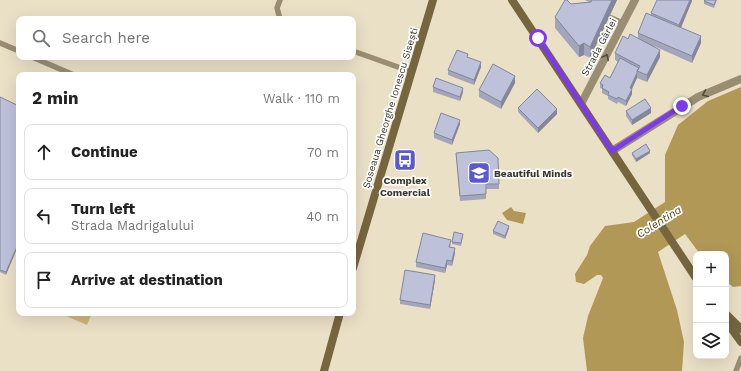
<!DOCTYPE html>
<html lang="en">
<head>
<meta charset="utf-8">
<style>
  body { margin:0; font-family:"Work Sans",sans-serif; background:#f6f6f6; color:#222 }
  .controls { position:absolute; right:12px; bottom:12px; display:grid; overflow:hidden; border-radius:8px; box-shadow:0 4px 16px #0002 }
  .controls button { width:36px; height:36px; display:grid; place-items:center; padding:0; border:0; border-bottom:1px solid #e0e0e0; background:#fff; color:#222; font:20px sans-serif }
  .stop { position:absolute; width:12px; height:12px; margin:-9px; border:3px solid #7c3aed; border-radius:50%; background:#fff }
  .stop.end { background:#7c3aed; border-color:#fff; box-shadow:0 1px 4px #0008 }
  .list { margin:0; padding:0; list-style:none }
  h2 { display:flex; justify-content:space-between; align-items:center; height:52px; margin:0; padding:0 16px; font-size:17px }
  h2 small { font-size:13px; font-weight:400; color:#767676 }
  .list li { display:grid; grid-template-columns:26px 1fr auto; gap:12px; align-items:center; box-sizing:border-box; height:56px; margin:0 8px 8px; padding:0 8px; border:1px solid #e0e0e0; border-radius:8px }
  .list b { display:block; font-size:15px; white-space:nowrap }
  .list p { margin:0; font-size:13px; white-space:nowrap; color:#767676 }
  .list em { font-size:13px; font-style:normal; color:#767676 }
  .icon { flex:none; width:22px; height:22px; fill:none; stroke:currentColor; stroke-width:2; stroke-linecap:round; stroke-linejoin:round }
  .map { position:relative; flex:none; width:741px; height:371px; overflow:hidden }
  .search { position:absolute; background:#fff; box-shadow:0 4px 16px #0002; left:16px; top:16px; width:340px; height:44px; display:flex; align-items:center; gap:10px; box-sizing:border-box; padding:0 14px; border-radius:8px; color:#767676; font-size:15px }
  .panel { position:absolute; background:#fff; box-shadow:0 4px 16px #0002; left:16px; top:72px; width:340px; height:244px; border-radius:8px }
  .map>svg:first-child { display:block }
</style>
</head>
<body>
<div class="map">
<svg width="741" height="371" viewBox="0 0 741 371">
  <rect width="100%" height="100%" fill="#eae0c6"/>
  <path fill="#cfb77b" d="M68 313H92L87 325 66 316Z"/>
  <path fill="#b19856" d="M741 87V286L733 287 726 281V254H700L685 234 658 252 677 310 684 342 682 371H587L583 338 588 316 603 278 601 275H597L584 284 576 282 575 274 587 255 590 246 605 226 634 222 665 202V155L678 125 708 101Z
    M511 207 514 211 526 213 523 224 507 220 502 213Z"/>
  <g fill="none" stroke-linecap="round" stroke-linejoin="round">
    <path stroke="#998e73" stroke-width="5.5" d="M609 17 623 23
      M280 19 277 8 280 0
      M0 43 19 51
      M353 51 412 72
      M32 57 74 75
      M736 371 741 358"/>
    <path stroke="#998e73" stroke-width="8" d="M581 104 635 0
      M612 151 698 97 741 79"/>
    <path stroke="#76663e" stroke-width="8" d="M512 0 696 278
      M353 268 433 0
      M726 314 741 329
      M726 321 741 342
      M324 371 340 313"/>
  </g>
  <path fill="#a3a6bb" d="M585 0H617L590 58 584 55 579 57 555 28V17L571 4 589 2Z
    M692 0 681 28 701 43 692 63 654 46 660 57 647 82 637 78 632 89V94L626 106 618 102 617 104 608 99V96L602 93V89L600 88V83L610 78 618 62 615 60V53L628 39 638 38V33L651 15V13Z
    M717 0 714 8 704 4V1Z
    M468 57 481 67 474 85 448 75V70Z
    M515 83 501 109 479 97V90Z
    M433 87 463 92 460 101 433 92Z
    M0 97 19 106 6 275 0 272Z
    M518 108 557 114 538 133 518 112Z
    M626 111 651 113 632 125 626 116Z
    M460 124 452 145 434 138V133Z
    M456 153 498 158 499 189H486V199L460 201Z
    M632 153H650L636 162 632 155Z
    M509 228 505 239 493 234V231Z
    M463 236 461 246 452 244V242Z
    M451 244 450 247 455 253 452 266 447 265 445 273 416 267V262Z
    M435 280 430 309 400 304V300Z"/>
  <path fill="#848799" d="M612 0H617L590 58V47Z
    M690 0H692V1L679 32V25Z
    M701 36V43L692 63V56Z
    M584 43V55L579 57V46Z
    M660 50V57L647 82V75Z
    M481 62V67L474 85V80Z
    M637 73V78L630 93V88Z
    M515 76V83L501 109V102Z
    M463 88V92L460 101V97Z
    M632 89V94L626 106V101Z
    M651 108V113L632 125V120Z
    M557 109V114L538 133V128Z
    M460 120V124L452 145V140Z
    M650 151V153L636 162V159Z
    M509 226V228L505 239V236Z
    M19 242V244L6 275V272Z
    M455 248V253L452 266V261Z
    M447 260V265L445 273V268Z
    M435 275V280L430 309V305Z"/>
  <path fill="#bdc1da" stroke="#848799" d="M565 0H567L571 4 591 2 592 0H612L590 47 584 43 579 46 555 17Z
    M657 0H690L679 25 651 13Z
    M705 0H716L714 5 704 1Z
    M646 13 701 36 692 56 638 33Z
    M630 34 660 50 647 75 637 71 640 66 615 53 623 36 628 39Z
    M457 50 468 54 467 57 481 62 474 80 448 70Z
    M620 58 639 68 637 71V73L630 88 632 89 626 101 618 97 617 99 608 95 609 92 602 88 603 85 600 83 605 75 610 78Z
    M493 64 515 76 501 102 479 90Z
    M436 78 463 88 460 97 433 87Z
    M537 89 557 109 538 128 518 108Z
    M0 97 19 106V242L6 272 0 270Z
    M645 99 651 108 632 120 626 111Z
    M441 113 460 120 452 140 434 133Z
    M646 144 650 151 636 159 632 153Z
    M489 150 498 158 499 184H486V194L460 196 456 153Z
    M498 221 509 226 505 236 493 231Z
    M454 232 463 234 461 243 452 242Z
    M423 233 451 240 449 247 455 248 452 261 447 260 445 268 416 262Z
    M405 270 435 275 430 305 400 300Z"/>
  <defs><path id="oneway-chevron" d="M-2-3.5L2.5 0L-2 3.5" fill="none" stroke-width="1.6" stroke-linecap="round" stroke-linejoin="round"/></defs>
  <g stroke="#504b3d">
    <use href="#oneway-chevron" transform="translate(606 57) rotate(-62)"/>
    <use href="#oneway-chevron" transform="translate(705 94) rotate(157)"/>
  </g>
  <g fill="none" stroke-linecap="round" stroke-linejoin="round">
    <path stroke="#7c3aed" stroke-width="5" d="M538 38 612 151 682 106"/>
  </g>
  <defs>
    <g id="bus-square" transform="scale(1.15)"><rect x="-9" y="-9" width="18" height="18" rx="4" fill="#5a59d0" stroke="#fff"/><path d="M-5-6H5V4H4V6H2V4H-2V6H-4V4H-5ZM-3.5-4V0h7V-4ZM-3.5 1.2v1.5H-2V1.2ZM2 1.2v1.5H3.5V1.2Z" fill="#fff"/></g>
    <g id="school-square" transform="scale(1.15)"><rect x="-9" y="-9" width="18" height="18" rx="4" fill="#5a59d0" stroke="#fff"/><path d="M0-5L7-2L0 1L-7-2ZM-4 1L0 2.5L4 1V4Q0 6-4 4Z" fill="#fff"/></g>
  </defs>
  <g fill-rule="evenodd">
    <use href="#bus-square" x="405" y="160"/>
    <use href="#school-square" x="479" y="173"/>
  </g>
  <g text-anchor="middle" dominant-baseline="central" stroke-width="3.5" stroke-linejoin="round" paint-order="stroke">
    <g font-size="10" fill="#3e3a30" stroke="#fff">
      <text transform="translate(599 47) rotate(-62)">Strada Gârlei</text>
      <text transform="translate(390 108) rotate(-73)">Șoseaua Gheorghe Ionescu Sisești</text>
    </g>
    <g font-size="10" font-weight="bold" fill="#3e3a30" stroke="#fff" text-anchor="start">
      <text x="494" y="173">Beautiful Minds</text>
      <text x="405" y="180" text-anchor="middle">Complex<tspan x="405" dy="12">Comercial</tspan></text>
    </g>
    <g font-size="11" font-style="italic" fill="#56440f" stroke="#fff">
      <text transform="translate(659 222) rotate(-32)">Colentina</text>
    </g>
  </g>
</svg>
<div class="controls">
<button>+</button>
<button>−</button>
<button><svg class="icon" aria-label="layers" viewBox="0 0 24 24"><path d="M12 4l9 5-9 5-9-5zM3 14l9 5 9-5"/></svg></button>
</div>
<div class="stop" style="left:538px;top:38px"></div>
<div class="stop end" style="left:682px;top:106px"></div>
<div class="search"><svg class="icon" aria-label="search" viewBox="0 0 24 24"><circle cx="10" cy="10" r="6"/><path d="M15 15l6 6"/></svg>Search here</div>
<section class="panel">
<h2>2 min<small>Walk · 110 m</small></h2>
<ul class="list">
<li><svg class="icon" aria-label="ahead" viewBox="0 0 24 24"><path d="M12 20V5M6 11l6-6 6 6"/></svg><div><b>Continue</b></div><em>70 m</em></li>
<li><svg class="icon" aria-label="left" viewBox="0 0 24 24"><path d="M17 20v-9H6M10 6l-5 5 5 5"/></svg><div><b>Turn left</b><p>Strada Madrigalului</p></div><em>40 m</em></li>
<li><svg class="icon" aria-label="arrive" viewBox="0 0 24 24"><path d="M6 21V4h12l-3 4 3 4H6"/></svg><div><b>Arrive at destination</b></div></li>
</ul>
</section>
</div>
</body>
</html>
